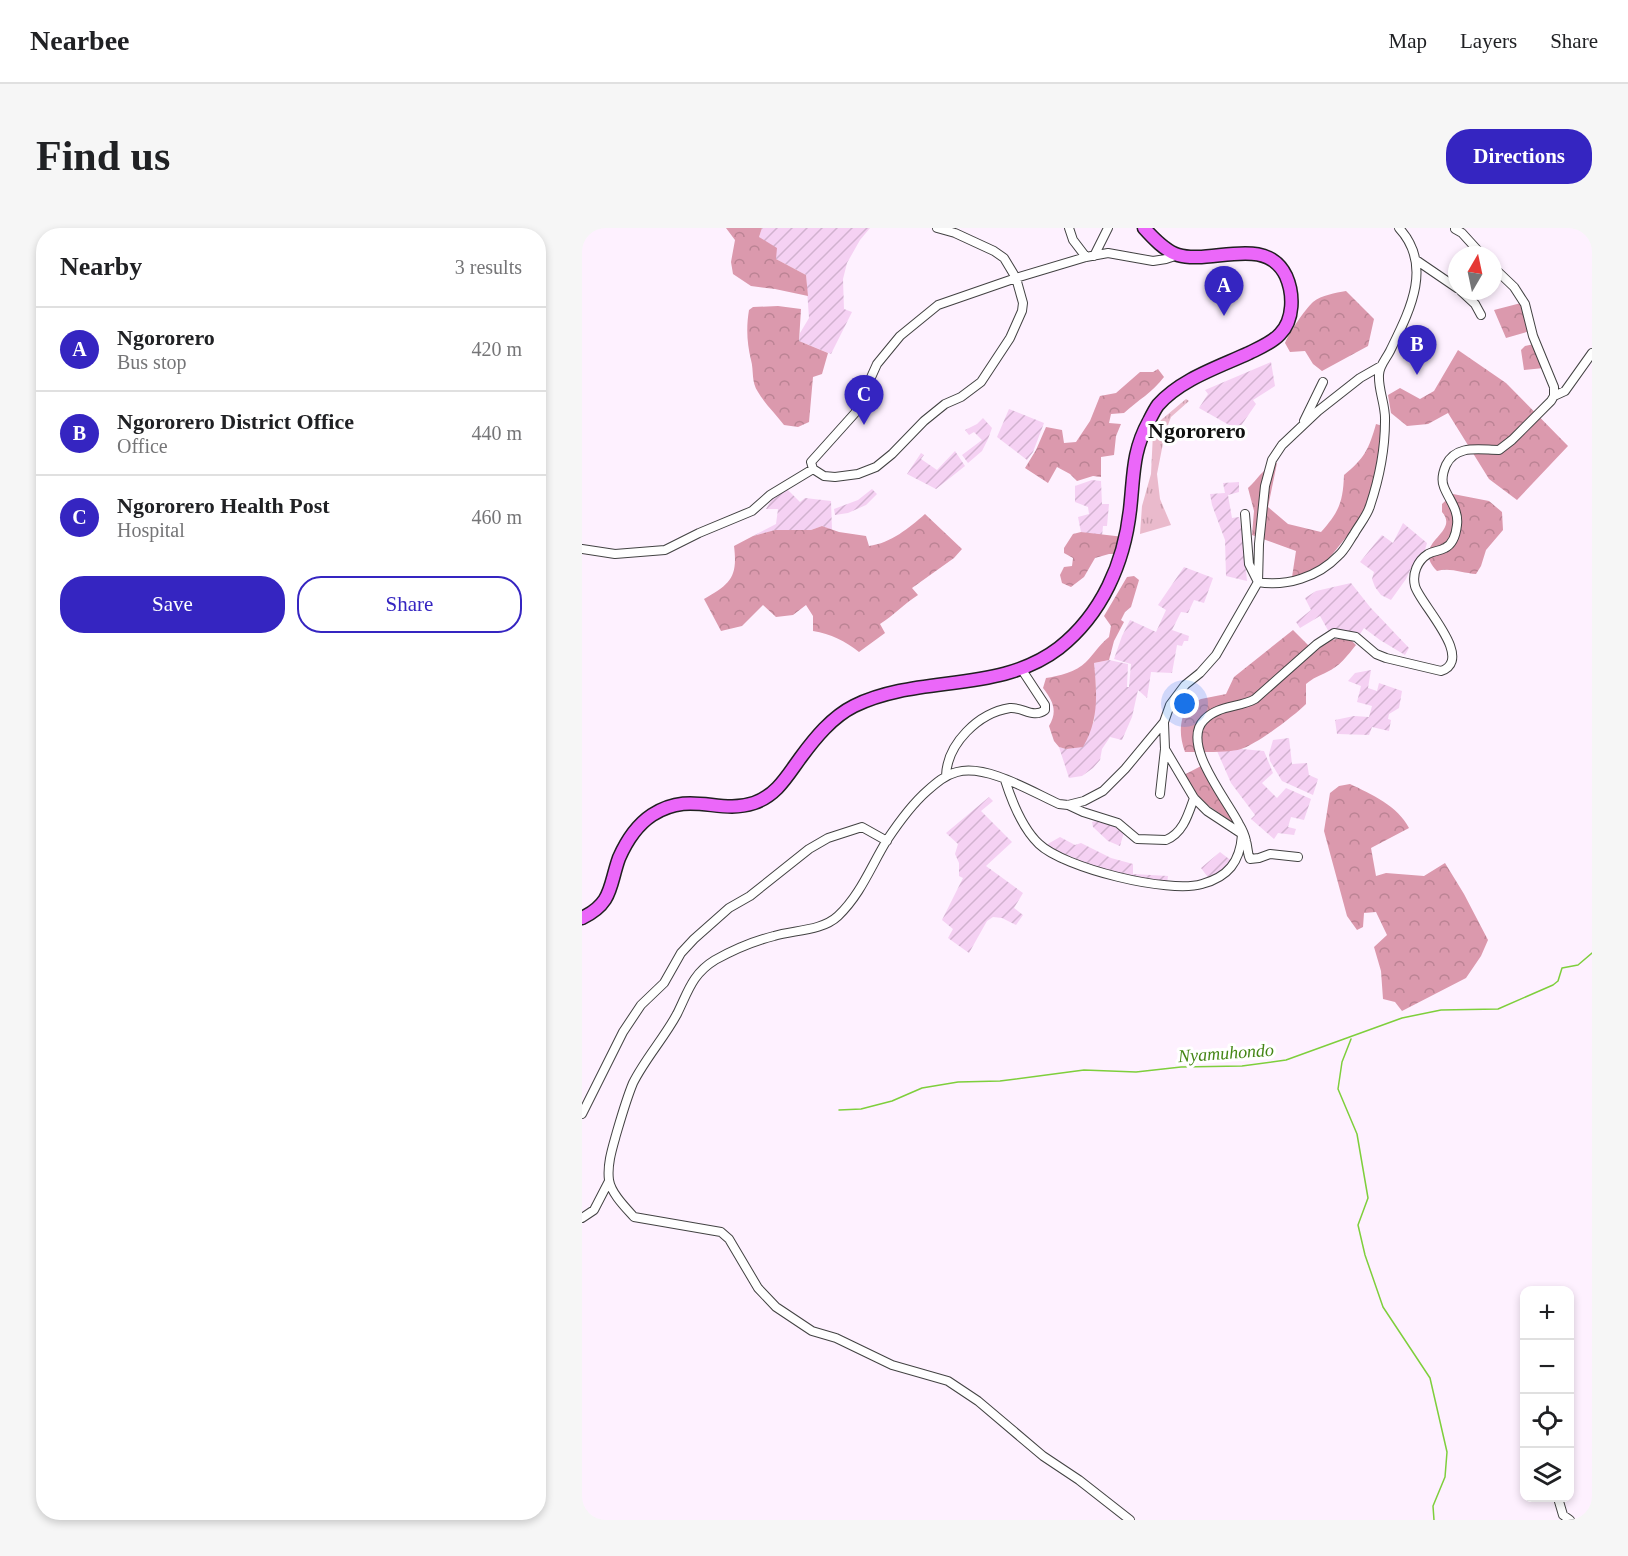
<!DOCTYPE html>
<html lang="en">
<head>
<meta charset="utf-8">
<style>
  body { margin:0; font-family:Georgia,serif; background:#f6f6f6; color:#202124 }
  .controls { position:absolute; right:18px; bottom:18px; display:grid; overflow:hidden; border-radius:12px; box-shadow:0 3px 9px #0003 }
  .controls button { width:54px; height:54px; display:grid; place-items:center; padding:0; border:0; border-bottom:2px solid #e0e0e0; background:#fff; color:#202124; font:30px sans-serif }
  .compass { position:absolute; left:866px; top:18px; width:54px; height:54px; border-radius:50%; background:#fff; box-shadow:0 3px 9px #0003; rotate:9deg }
  .you { position:absolute; left:603px; top:476px; width:21px; height:21px; margin:-15px; border:4px solid #fff; border-radius:50%; background:#1a73e8; box-shadow:0 0 0 9px #1a73e833 }
  .badge { display:grid; place-items:center; width:39px; height:39px; border-radius:50%; background:#3525c1; color:#fff; font-size:20px; font-weight:700 }
  .pin { position:absolute; translate:-50% -50px; filter:drop-shadow(0 2px 3px #0008) }
  .pin::after { content:''; position:absolute; top:32px; width:21px; height:18px; background:inherit; clip-path:polygon(0 0,100% 0,50% 100%) }
  .list { margin:0; padding:0; list-style:none }
  h2 { display:flex; justify-content:space-between; align-items:center; height:78px; margin:0; padding:0 24px; font-size:26px }
  h2 small { font-size:20px; font-weight:400; color:#757577 }
  .list li { display:grid; grid-template-columns:39px 1fr auto; gap:18px; align-items:center; box-sizing:border-box; height:84px; padding:0 24px; border-top:2px solid #e0e0e0 }
  .list b { display:block; font-size:22px; white-space:nowrap }
  .list p { margin:0; font-size:20px; white-space:nowrap; color:#757577 }
  .list em { font-size:20px; font-style:normal; color:#757577 }
  .actions { display:flex; gap:12px; padding:18px 24px }
  .actions a { flex:1; padding:14px 0; border:2px solid #3525c1; border-radius:24px; text-align:center; font-size:21px; color:#3525c1 }
  .actions .main { background:#3525c1; color:#fff }
  .icon { flex:none; width:33px; height:33px; fill:none; stroke:currentColor; stroke-width:2; stroke-linecap:round; stroke-linejoin:round }
  .map { position:relative; flex:none; width:1010px; height:1292px; overflow:hidden; border-radius:24px }
  header { display:flex; align-items:center; gap:36px; box-sizing:border-box; height:84px; padding:0 30px; background:#fff; border-bottom:2px solid #e0e0e0 }
  header strong { font-size:28px }
  nav { display:flex; gap:33px; margin-inline-start:auto; font-size:21px }
  .intro { display:flex; align-items:center; justify-content:space-between; box-sizing:border-box; height:144px; padding:0 36px }
  h1 { margin:0; font-size:42px }
  .button { padding:15px 27px; border-radius:24px; background:#3525c1; color:#fff; font-size:21px; font-weight:700 }
  main { display:flex; gap:36px; padding:0 36px }
  aside { flex:1; background:#fff; border-radius:24px; box-shadow:0 3px 9px #0003 }
  .map>svg:first-child { display:block }
</style>
</head>
<body>
<header>
<strong>Nearbee</strong>
<nav><a>Map</a><a>Layers</a><a>Share</a></nav>
</header>
<div class="intro"><h1>Find us</h1><a class="button">Directions</a></div>
<main>
<aside>
<h2>Nearby<small>3 results</small></h2>
<ul class="list">
<li><span class="badge">A</span><div><b>Ngororero</b><p>Bus stop</p></div><em>420 m</em></li>
<li><span class="badge">B</span><div><b>Ngororero District Office</b><p>Office</p></div><em>440 m</em></li>
<li><span class="badge">C</span><div><b>Ngororero Health Post</b><p>Hospital</p></div><em>460 m</em></li>
</ul>
<div class="actions"><a class="main">Save</a><a>Share</a></div>
</aside>
<div class="map">
<svg width="1010" height="1292" viewBox="0 0 1010 1292">
  <defs>
    <pattern id="farmland-furrows" width="10" height="10" patternUnits="userSpaceOnUse" patternTransform="scale(1.5)"><rect width="10" height="10" fill="#f5d1f3"/><path d="M-1 1l2-2M0 10L10 0M9 11l2-2" fill="none" stroke="#d1b2cf"/></pattern>
    <pattern id="grass-tufts" width="24" height="20" patternUnits="userSpaceOnUse" patternTransform="scale(1.5)"><rect width="24" height="20" fill="#eabacc"/><path d="M3 7l-1-3M5 7V3M7 7l1-3M15 17l-1-3M17 17v-4M19 17l1-3" fill="none" stroke="#c89fae"/></pattern>
    <pattern id="forest-crowns" width="20" height="18" patternUnits="userSpaceOnUse" patternTransform="scale(1.5)"><rect width="20" height="18" fill="#db99ad"/><path d="M2 6a3 3 0 1 1 6 0M12 15a3 3 0 1 1 6 0" fill="none" stroke="#bb8394"/></pattern>
  </defs>
  <rect width="100%" height="100%" fill="#fef1ff"/>
  <path fill="url(#farmland-furrows)" d="M180 0H288L278 12 265 35 261 51 262 81 270 84 249 126 217 113 218 105 227 90 224 47 194 31 177 9Z
    M689 134 693 158 671 172 674 176 656 202 617 180 626 166 623 162Z
    M427 181 462 195 451 224 445 232 415 209Z
    M401 190 410 200 406 211 400 223 386 235 380 227 400 212 392 204 387 207 383 202 395 196Z
    M373 223 383 238 354 261 325 246 339 225 342 227 339 231 355 242Z
    M510 252 519 253 520 276H527L525 298H521L520 308 499 304 496 289 507 286 506 279 493 274V258Z
    M657 254V264L646 267 650 290 657 289 660 303 665 353 644 348 643 312 630 277 628 266 643 265 641 255Z
    M205 261 218 274 223 270 249 273 250 302 240 298 229 302H193L171 308 194 296 196 281H184L190 271Z
    M290 261 295 266 284 277 266 285 253 287 252 281 276 272Z
    M821 295 845 315 842 325 829 340 824 351 809 372 799 367 793 359 790 351 792 344 778 334 800 307 811 315Z
    M602 339 631 350 622 375 612 372 606 385 599 384 590 402 607 408 606 413H602L600 418 595 417 590 445 569 444 565 470 556 462 550 489 540 512 528 509 520 521 518 532 511 540 500 548 487 550 477 519 484 521 512 494 514 460 512 435 527 432 546 436 545 459H547L549 436 532 431 540 408 548 392 574 404 584 382 576 377Z
    M769 355 788 379 827 420 823 427 798 412 782 400 778 406 747 404 738 388 718 400 714 394 729 382 723 370 734 363Z
    M789 442 786 460 795 463 797 455 820 463 817 480 807 486 806 491 809 492 807 503 790 499 787 507 755 506 753 492 772 488 787 489 790 478 775 474 779 458 766 453 773 445Z
    M707 510 710 536 725 535 727 547 736 551 731 567 700 553 688 533 687 526 691 512Z
    M659 521 682 523 691 545 680 555 695 570 704 560 729 571 722 592 709 589 706 599 714 601 712 607 696 605 692 611 669 591 673 587 649 555 635 523Z
    M407 569 411 573 399 583 430 614 404 638 441 665 432 680 441 687 434 697 420 690 411 689 405 693 387 725 366 710 371 701 360 692 381 650 377 648V635L373 626 376 616 364 605Z
    M514 593 534 597 542 604 538 618 526 613 511 599 510 594Z
    M478 609 493 617 499 615 529 630 551 636V646L586 648 585 655 511 639 464 617Z
    M638 624 651 634 628 652 619 640Z"/>
  <path fill="url(#grass-tufts)" d="M604 171 607 173 589 189 583 205 575 246 578 271 589 297 558 306 560 278 569 246 571 205 579 192Z"/>
  <path fill="url(#forest-crowns)" d="M144 0H180L177 9 195 20 194 31 224 47 226 68 193 61 169 58 151 46 149 34 153 12Z
    M764 63 792 91 786 118 740 143 731 136 723 123 708 124 703 115C708 103 722 83 731 74 740 67 753 65 764 63Z
    M939 75 948 103 924 110 912 82Z
    M196 78 219 81 217 113 246 125 240 146 231 149 227 194 216 199 202 197C194 186 183 176 176 164 169 154 172 143 169 132 165 115 164 100 167 82L171 79Z
    M952 116 962 140 942 142 939 122 943 118Z
    M876 122 924 155 986 218 935 272 907 251 866 185 846 196 825 198 809 185 806 167 818 160 838 171 852 163Z
    M576 141 582 149C570 165 556 172 542 185L529 186 527 195 539 196 534 208 532 227 519 229V249L511 248 495 253 488 246 475 239 466 255 443 240 454 222 464 199 480 202 482 215 494 214 508 193 518 168 534 165 558 144H571Z
    M794 196 801 198C796 230 793 267 775 295 771 302 766 307 761 313 743 336 738 341 710 349L714 323 670 307 672 283 666 260C678 249 680 241 695 235L686 279 706 296 739 304C757 284 761 274 762 247 782 231 787 221 794 196Z
    M871 266 907 273 920 284 921 302 904 322 899 338 894 346C881 345 867 339 855 343 827 314 879 306 860 284V276Z
    M343 286 380 321 372 330 330 360 336 367C322 376 312 387 298 396L303 405 277 424C263 413 249 406 231 403V388L224 377 211 387 194 389 181 377 160 398 139 403 122 371C148 356 156 350 152 318L171 308 193 302H229L240 298 257 304 284 308 287 318C309 315 327 300 343 286Z
    M499 304 542 309 536 326H527L513 330 502 349 489 359 480 355 478 347 482 339 490 338 491 330 482 325V320L491 306Z
    M552 348 557 352 549 379 543 384 539 392 542 394 532 413 527 432 512 435C515 466 517 492 501 519L484 521 477 519 472 513 467 498C476 483 471 473 461 460L464 450C477 448 494 444 504 434 513 425 516 418 527 409L529 398 522 388 545 349Z
    M711 402 733 424C745 413 752 409 768 411L774 417C766 427 757 439 745 444 737 448 731 450 724 456V476C712 488 675 516 659 521 647 525 617 524 603 524 597 507 597 493 606 477L619 471 644 466 652 449Z
    M619 538 653 596 621 574 600 548Z
    M768 556C789 566 816 578 827 600L789 620 794 648 804 645 842 648 863 635 882 666 906 712 899 728 884 750 820 783 813 774 801 771 799 743 792 719 805 707 794 684 782 685 781 699 775 702 765 688 742 603 748 565 757 558Z"/>
  <g fill="none" stroke-linecap="round" stroke-linejoin="round">
    <path stroke="#7ecf3c" stroke-width="1.5" d="M769 811 760 834 756 861 775 906 786 970 776 997 783 1027 801 1079 848 1150 865 1224 863 1249 851 1278 852 1292
      M257 882 279 881 310 873 340 860 376 854 418 853 502 842 554 844 599 839 660 838 704 832 820 790 859 782 916 781 971 757 976 753 980 740 996 737 1010 725"/>
    <g stroke="#424242" stroke-width="10">
      <path id="street" d="M487 0 491 12 504 29
        M873 1 880 5 900 27
        M512 28 526 0
        M834 32 875 60
        M879 63 893 76 899 87
        M972 168 983 163 1010 125
        M722 193 741 154
        M231 241 242 248 253 249 276 246 294 239 310 226 342 193 363 176 379 169 399 154 428 110 440 83 441 75 434 50 422 30 412 23 373 5 355 0
        M663 286 667 336 676 354C704 359 736 349 756 328 763 322 767 313 772 306 777 297 785 288 788 278 797 251 803 221 803 193 804 178 796 162 797 147 797 138 804 131 808 123 827 84 852 38 817 0
        M0 321 33 326 83 322 117 305 170 283 188 267 231 241 229 234 273 185 295 136 318 108 356 77 434 50 504 29 526 25 571 33 584 31 596 27
        M583 521 612 570 625 583 660 606
        M364 548C365 516 396 485 428 480 441 479 451 491 463 482V477L440 442
        M423 552C430 574 440 600 457 616 482 640 587 666 620 656 646 649 658 634 660 607
        M578 566 583 521 582 495
        M486 577 501 584 536 595 555 611 584 612C601 605 606 587 612 570
        M716 629 688 626 677 630 668 631C665 625 666 619 664 613 663 608 660 601 657 596 646 573 598 516 622 492 636 477 657 480 673 471L735 416 752 405 774 409 794 426 804 430 859 443C894 431 837 375 833 358 830 346 835 333 846 326 851 323 858 323 863 320 871 316 874 306 875 297 877 282 867 272 862 259 859 252 861 244 864 237 874 216 898 222 917 222L930 212 969 173 972 168V159L951 108 943 76 932 59 911 39
        M0 886 41 804 59 777 82 755 99 725 112 711 147 680 168 668 227 621 246 610 280 599 305 613
        M0 990 12 982 27 953
        M976 1270 981 1287 988 1292
        M548 1292 497 1252 461 1228 396 1173 366 1153 310 1137 254 1110 230 1103 194 1079 176 1060 147 1011 139 1004 52 989C43 979 29 965 27 952 25 937 30 921 34 907 39 890 44 872 51 855 63 831 82 810 95 786 106 764 110 746 133 732 151 722 172 713 192 708 212 702 240 703 256 688 279 666 289 638 305 612 317 594 329 577 345 563 354 555 363 547 375 544 405 536 450 564 477 576L486 577 502 573 521 563 543 541 582 494 588 477 603 457 618 445 634 427 676 354 677 316 683 258 690 232 700 217 736 183 778 150 799 138"/>
    </g>
    <g stroke="#202020" stroke-width="15">
      <path id="primary" d="M0 690C31 675 27 658 37 630 44 614 55 597 70 587 109 562 136 587 172 575 195 567 205 548 219 529 233 510 250 489 272 478 337 446 417 466 477 420 520 386 542 335 548 282 552 247 550 224 567 193 570 187 573 181 576 177 599 151 637 139 667 125 677 120 690 115 698 106 712 92 712 66 704 48 684 6 629 37 596 27 583 23 571 10 562 0"/>
    </g>
    <use href="#street" stroke="#fff" stroke-width="8"/>
    <use href="#primary" stroke="#eb67f9" stroke-width="12"/>
  </g>
  <g text-anchor="middle" dominant-baseline="central" stroke-width="6" stroke-linejoin="round" paint-order="stroke">
    <g font-size="18" font-style="italic" fill="#448615" stroke="#fff">
      <text transform="translate(644 825) rotate(-4)">Nyamuhondo</text>
    </g>
    <g font-size="22" font-weight="bold" fill="#0f0f0f" stroke="#fff">
      <text x="615" y="202">Ngororero</text>
    </g>
  </g>
</svg>
<div class="controls">
<button>+</button>
<button>−</button>
<button><svg class="icon" aria-label="locate" viewBox="0 0 24 24"><circle cx="12" cy="12" r="6"/><path d="M12 2v4M12 18v4M2 12h4M18 12h4"/></svg></button>
<button><svg class="icon" aria-label="layers" viewBox="0 0 24 24"><path d="M12 4l9 5-9 5-9-5zM3 14l9 5 9-5"/></svg></button>
</div>
<svg class="compass" viewBox="-18 -18 36 36"><path d="M0-13l5 13h-10z" fill="#e53935"/><path d="M0 13l5-13h-10z" fill="#757577"/></svg>
<div class="you"></div>
<div class="pin badge" style="left:642px;top:88px">A</div>
<div class="pin badge" style="left:835px;top:147px">B</div>
<div class="pin badge" style="left:282px;top:197px">C</div>
</div>
</main>
</body>
</html>
